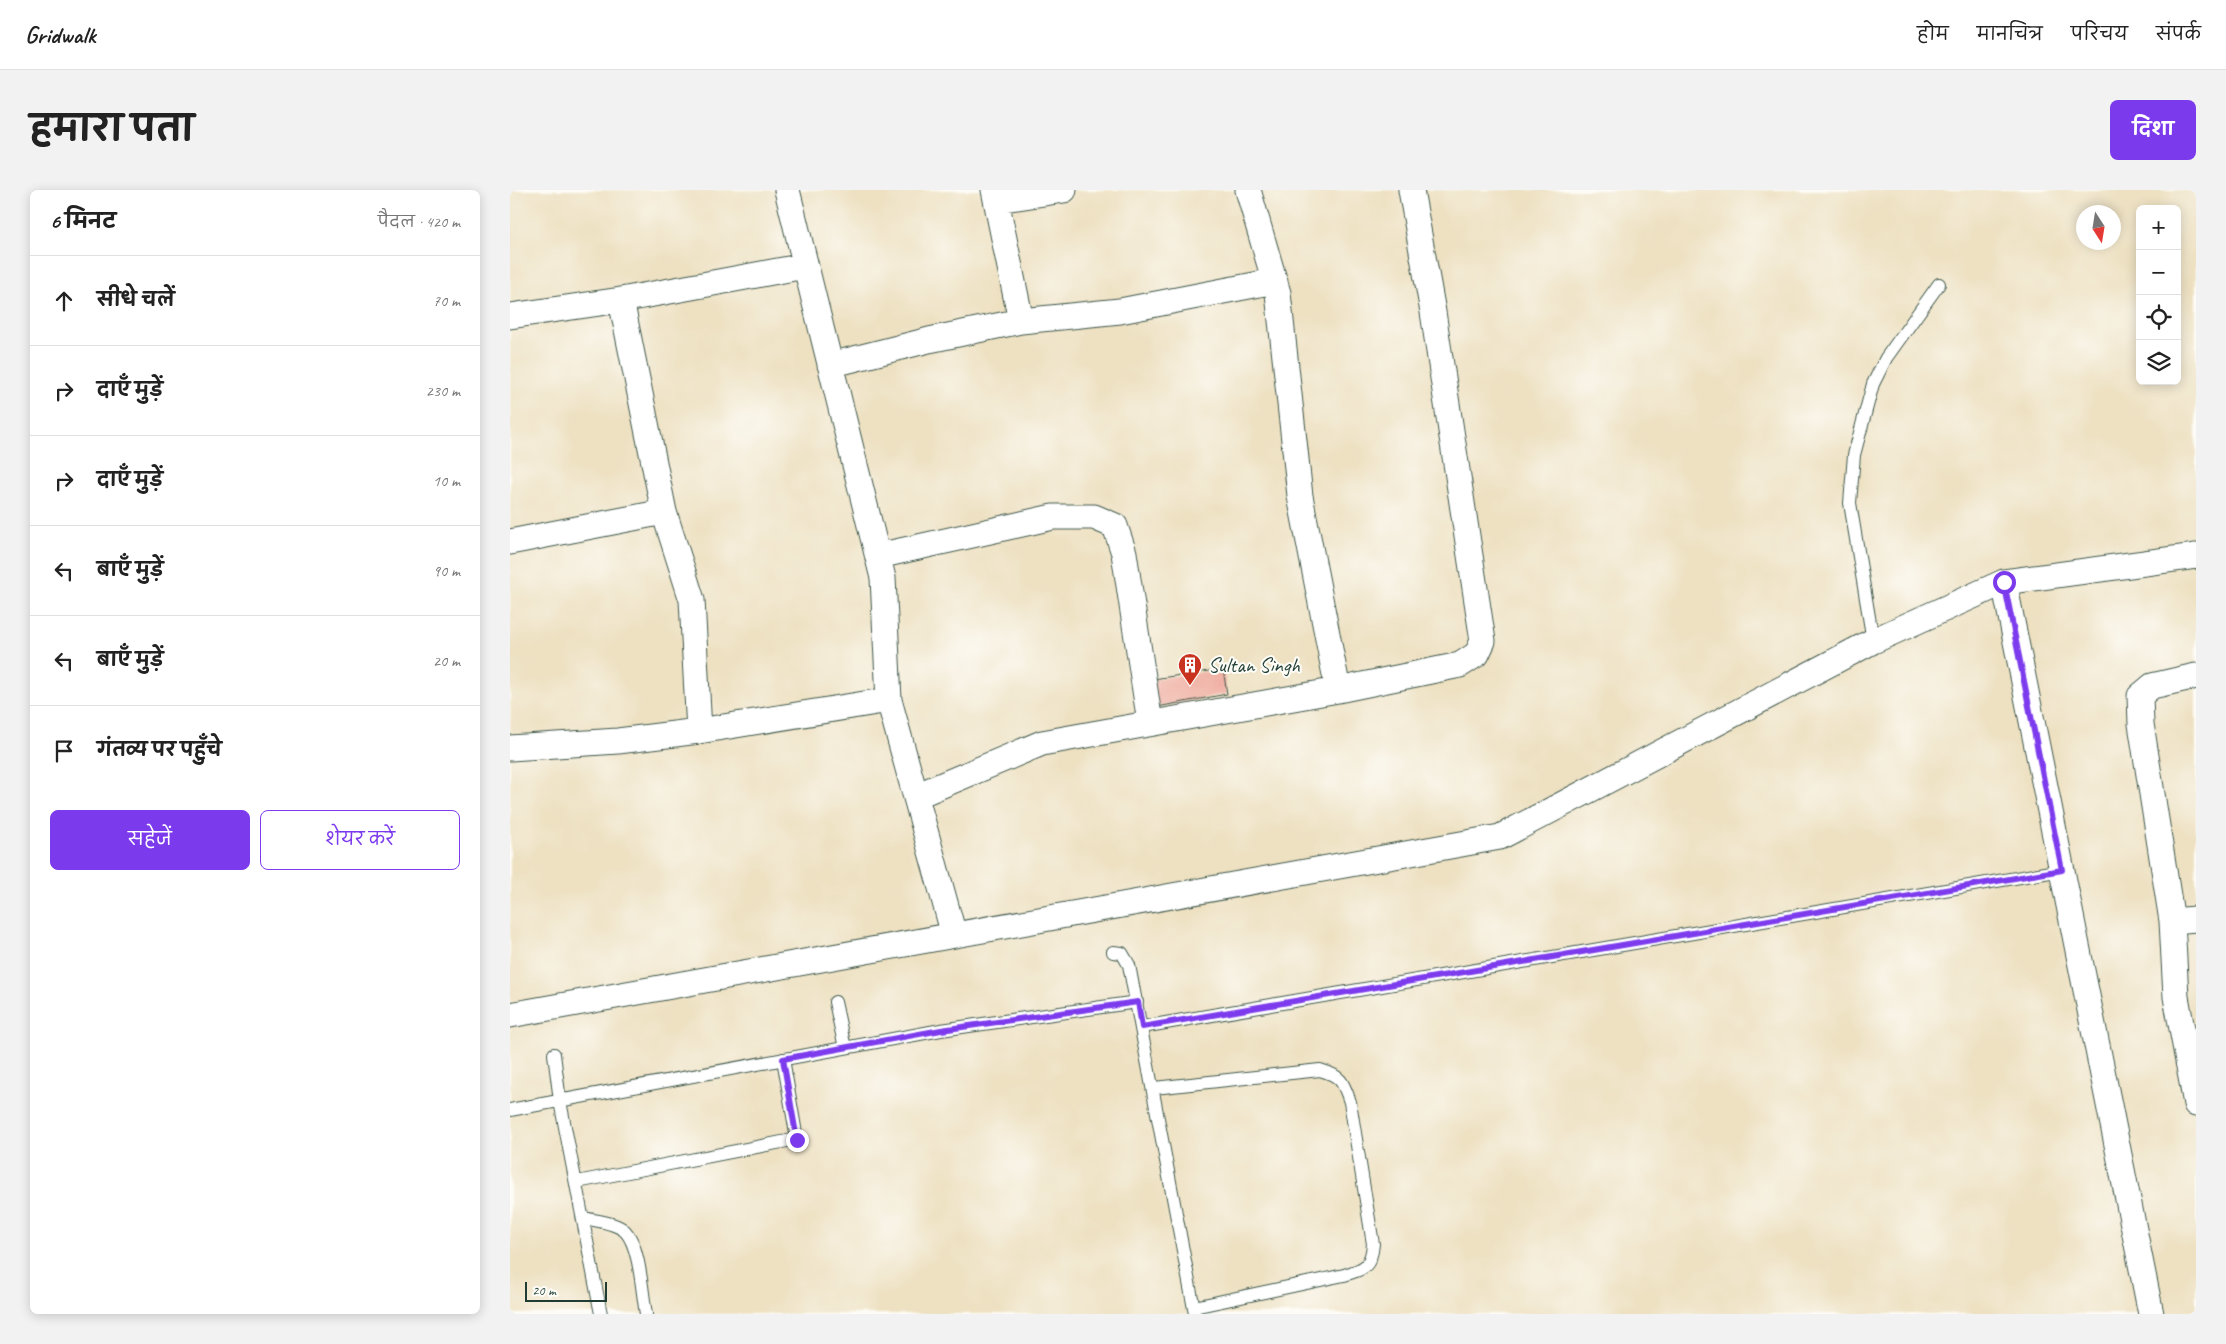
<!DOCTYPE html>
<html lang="hi">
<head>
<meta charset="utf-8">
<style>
  body { margin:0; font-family:Caveat,"Playpen Sans Deva",sans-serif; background:#f2f2f2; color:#222 }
  .controls { position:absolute; right:15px; top:15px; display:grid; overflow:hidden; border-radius:8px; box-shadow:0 2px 12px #0003 }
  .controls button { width:45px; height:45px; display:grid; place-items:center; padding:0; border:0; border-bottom:1px solid #e0e0e0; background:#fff; color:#222; font:25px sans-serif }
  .compass { position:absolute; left:1566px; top:15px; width:45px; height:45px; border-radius:50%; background:#fff; box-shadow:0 2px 12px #0003; rotate:168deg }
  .scale { position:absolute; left:15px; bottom:12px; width:82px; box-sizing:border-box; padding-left:5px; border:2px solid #1f3d34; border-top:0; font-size:14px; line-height:18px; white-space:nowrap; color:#1f3d34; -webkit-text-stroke:4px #fdfcf7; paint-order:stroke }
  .stop { position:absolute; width:15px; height:15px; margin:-11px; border:4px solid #7c3aed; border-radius:50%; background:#fff }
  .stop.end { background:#7c3aed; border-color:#fff; box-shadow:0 1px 5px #0008 }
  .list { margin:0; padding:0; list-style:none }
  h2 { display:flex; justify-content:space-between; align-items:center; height:65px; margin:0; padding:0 20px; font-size:21px }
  h2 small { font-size:16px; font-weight:400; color:#767676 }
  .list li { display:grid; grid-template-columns:32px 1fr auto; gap:15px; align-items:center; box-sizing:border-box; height:90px; padding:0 20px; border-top:1px solid #e0e0e0 }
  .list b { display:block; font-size:19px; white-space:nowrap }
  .list em { font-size:16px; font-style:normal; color:#767676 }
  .actions { display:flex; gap:10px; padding:15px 20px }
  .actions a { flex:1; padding:11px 0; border:1px solid #7c3aed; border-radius:8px; text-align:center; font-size:18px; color:#7c3aed }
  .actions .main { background:#7c3aed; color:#fff }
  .icon { flex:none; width:28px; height:28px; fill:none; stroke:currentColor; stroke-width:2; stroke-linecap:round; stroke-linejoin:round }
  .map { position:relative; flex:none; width:1686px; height:1124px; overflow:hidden; border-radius:8px }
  header { display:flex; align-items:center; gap:30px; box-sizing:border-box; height:70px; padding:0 25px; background:#fff; border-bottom:1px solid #e0e0e0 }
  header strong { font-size:24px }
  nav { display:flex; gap:28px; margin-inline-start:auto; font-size:18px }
  .intro { display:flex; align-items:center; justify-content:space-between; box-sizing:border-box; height:120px; padding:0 30px }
  h1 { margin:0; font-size:35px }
  .button { padding:12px 22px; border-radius:8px; background:#7c3aed; color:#fff; font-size:18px; font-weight:700 }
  main { display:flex; gap:30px; padding:0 30px }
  aside { flex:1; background:#fff; border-radius:8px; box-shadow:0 2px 12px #0003 }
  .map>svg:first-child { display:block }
</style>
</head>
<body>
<header>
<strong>Gridwalk</strong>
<nav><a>होम</a><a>मानचित्र</a><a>परिचय</a><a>संपर्क</a></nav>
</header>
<div class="intro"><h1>हमारा पता</h1><a class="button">दिशा</a></div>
<main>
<aside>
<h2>6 मिनट<small>पैदल · 420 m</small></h2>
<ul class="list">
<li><svg class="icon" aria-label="ahead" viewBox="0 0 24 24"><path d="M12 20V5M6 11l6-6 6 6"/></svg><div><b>सीधे चलें</b></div><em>70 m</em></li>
<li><svg class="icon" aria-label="right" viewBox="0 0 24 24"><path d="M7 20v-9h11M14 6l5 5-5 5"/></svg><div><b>दाएँ मुड़ें</b></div><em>230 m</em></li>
<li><svg class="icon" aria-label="right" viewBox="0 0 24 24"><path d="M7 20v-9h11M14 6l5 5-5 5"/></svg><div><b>दाएँ मुड़ें</b></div><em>10 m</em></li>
<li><svg class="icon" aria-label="left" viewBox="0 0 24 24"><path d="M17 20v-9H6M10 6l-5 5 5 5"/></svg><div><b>बाएँ मुड़ें</b></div><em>90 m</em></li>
<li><svg class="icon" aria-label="left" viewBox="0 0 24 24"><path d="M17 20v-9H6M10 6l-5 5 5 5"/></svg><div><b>बाएँ मुड़ें</b></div><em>20 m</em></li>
<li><svg class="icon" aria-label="arrive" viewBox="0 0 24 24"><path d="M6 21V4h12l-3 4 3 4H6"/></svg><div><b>गंतव्य पर पहुँचे</b></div></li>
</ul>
<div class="actions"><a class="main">सहेजें</a><a>शेयर करें</a></div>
</aside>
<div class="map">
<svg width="1686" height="1124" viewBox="0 0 1686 1124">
  <rect width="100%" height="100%" fill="#fdfcf7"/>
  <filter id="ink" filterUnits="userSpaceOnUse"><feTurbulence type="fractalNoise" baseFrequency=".02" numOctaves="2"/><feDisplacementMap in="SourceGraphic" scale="10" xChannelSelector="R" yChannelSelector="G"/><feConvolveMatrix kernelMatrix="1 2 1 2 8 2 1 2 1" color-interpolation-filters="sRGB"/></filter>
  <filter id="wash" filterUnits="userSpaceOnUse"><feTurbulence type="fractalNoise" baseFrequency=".0096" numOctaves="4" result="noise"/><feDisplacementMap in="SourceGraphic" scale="20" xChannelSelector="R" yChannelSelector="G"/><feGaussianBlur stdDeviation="1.12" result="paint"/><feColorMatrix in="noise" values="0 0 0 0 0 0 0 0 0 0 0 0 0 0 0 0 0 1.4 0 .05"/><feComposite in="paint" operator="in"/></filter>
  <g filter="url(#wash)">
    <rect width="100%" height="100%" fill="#eee1c2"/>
    <g id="blocks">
      <path fill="#efaa9d" d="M713 479 717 504 647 517 643 489Z"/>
    </g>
  </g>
  <g filter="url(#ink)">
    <use href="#blocks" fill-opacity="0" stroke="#3e5649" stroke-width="1"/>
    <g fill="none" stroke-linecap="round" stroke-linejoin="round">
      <g stroke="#3e5649" stroke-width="14">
        <path id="service" d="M1363 451 1340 313 1344 265 1363 194 1376 168 1429 94
          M603 762 612 763 619 775 685 1124
          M325 812 335 858
          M632 837 1552 680
          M44 864 50 911 91 1124
          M644 898 810 880C831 886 833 891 840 912L863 1054C861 1077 854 1079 834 1085L684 1117
          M0 920 431 840 627 812
          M67 992 287 949 273 869
          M74 1028C86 1031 105 1032 115 1041 130 1056 132 1103 136 1124"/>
      </g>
      <g stroke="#3e5649" stroke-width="27">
        <path id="minor" d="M277 0 373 388 379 510 444 745
          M484 0 511 131
          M738 0 768 103 790 306 828 500
          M487 10 554 0
          M111 110 154 322 182 410 189 541
          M0 126 111 110 295 76
          M320 175 419 150 511 131 610 121 765 91
          M0 352 154 322
          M368 366 543 327H584L605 336 614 363 640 533
          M1686 486 1642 496 1630 506 1631 534 1662 731 1666 807 1686 914
          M0 558 108 551 189 541 379 510
          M406 606 532 553 828 500 950 475 967 464 973 451 923 122 901 0
          M1662 731 1686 729
          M0 825 990 647 1363 451 1494 392
          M1641 1124 1494 392 1686 366"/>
      </g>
      <use href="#service" stroke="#fff" stroke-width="12"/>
      <use href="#minor" stroke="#fff" stroke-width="25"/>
    </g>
  </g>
  <g fill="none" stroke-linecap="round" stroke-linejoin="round" filter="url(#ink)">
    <path stroke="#7c3aed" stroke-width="6" d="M287 950 273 869 431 840 628 812 632 837 1552 680 1494 392"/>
  </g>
  <defs>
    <g id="building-pin" transform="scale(1.25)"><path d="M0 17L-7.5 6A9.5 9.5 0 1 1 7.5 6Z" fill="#c8321e" stroke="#fdfcf7"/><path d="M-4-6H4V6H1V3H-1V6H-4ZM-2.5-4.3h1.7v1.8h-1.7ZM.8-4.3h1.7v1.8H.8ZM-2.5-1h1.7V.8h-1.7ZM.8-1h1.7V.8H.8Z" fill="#fff"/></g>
  </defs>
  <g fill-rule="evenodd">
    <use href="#building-pin" x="680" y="475"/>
  </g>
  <g text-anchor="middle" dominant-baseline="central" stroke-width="4" stroke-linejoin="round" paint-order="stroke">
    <g font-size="21" fill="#1f3d34" stroke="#fdfcf7" text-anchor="start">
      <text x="698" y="475">Sultan Singh</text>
    </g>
  </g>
</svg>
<div class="controls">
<button>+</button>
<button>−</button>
<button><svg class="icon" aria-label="locate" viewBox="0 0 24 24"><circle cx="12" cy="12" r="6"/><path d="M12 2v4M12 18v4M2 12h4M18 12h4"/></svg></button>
<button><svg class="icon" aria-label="layers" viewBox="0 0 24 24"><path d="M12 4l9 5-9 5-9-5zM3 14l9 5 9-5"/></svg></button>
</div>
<svg class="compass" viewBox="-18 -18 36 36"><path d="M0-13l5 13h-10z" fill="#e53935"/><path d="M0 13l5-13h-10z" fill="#767676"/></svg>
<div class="scale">20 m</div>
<div class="stop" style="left:1494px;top:392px"></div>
<div class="stop end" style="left:287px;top:950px"></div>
</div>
</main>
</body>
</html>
